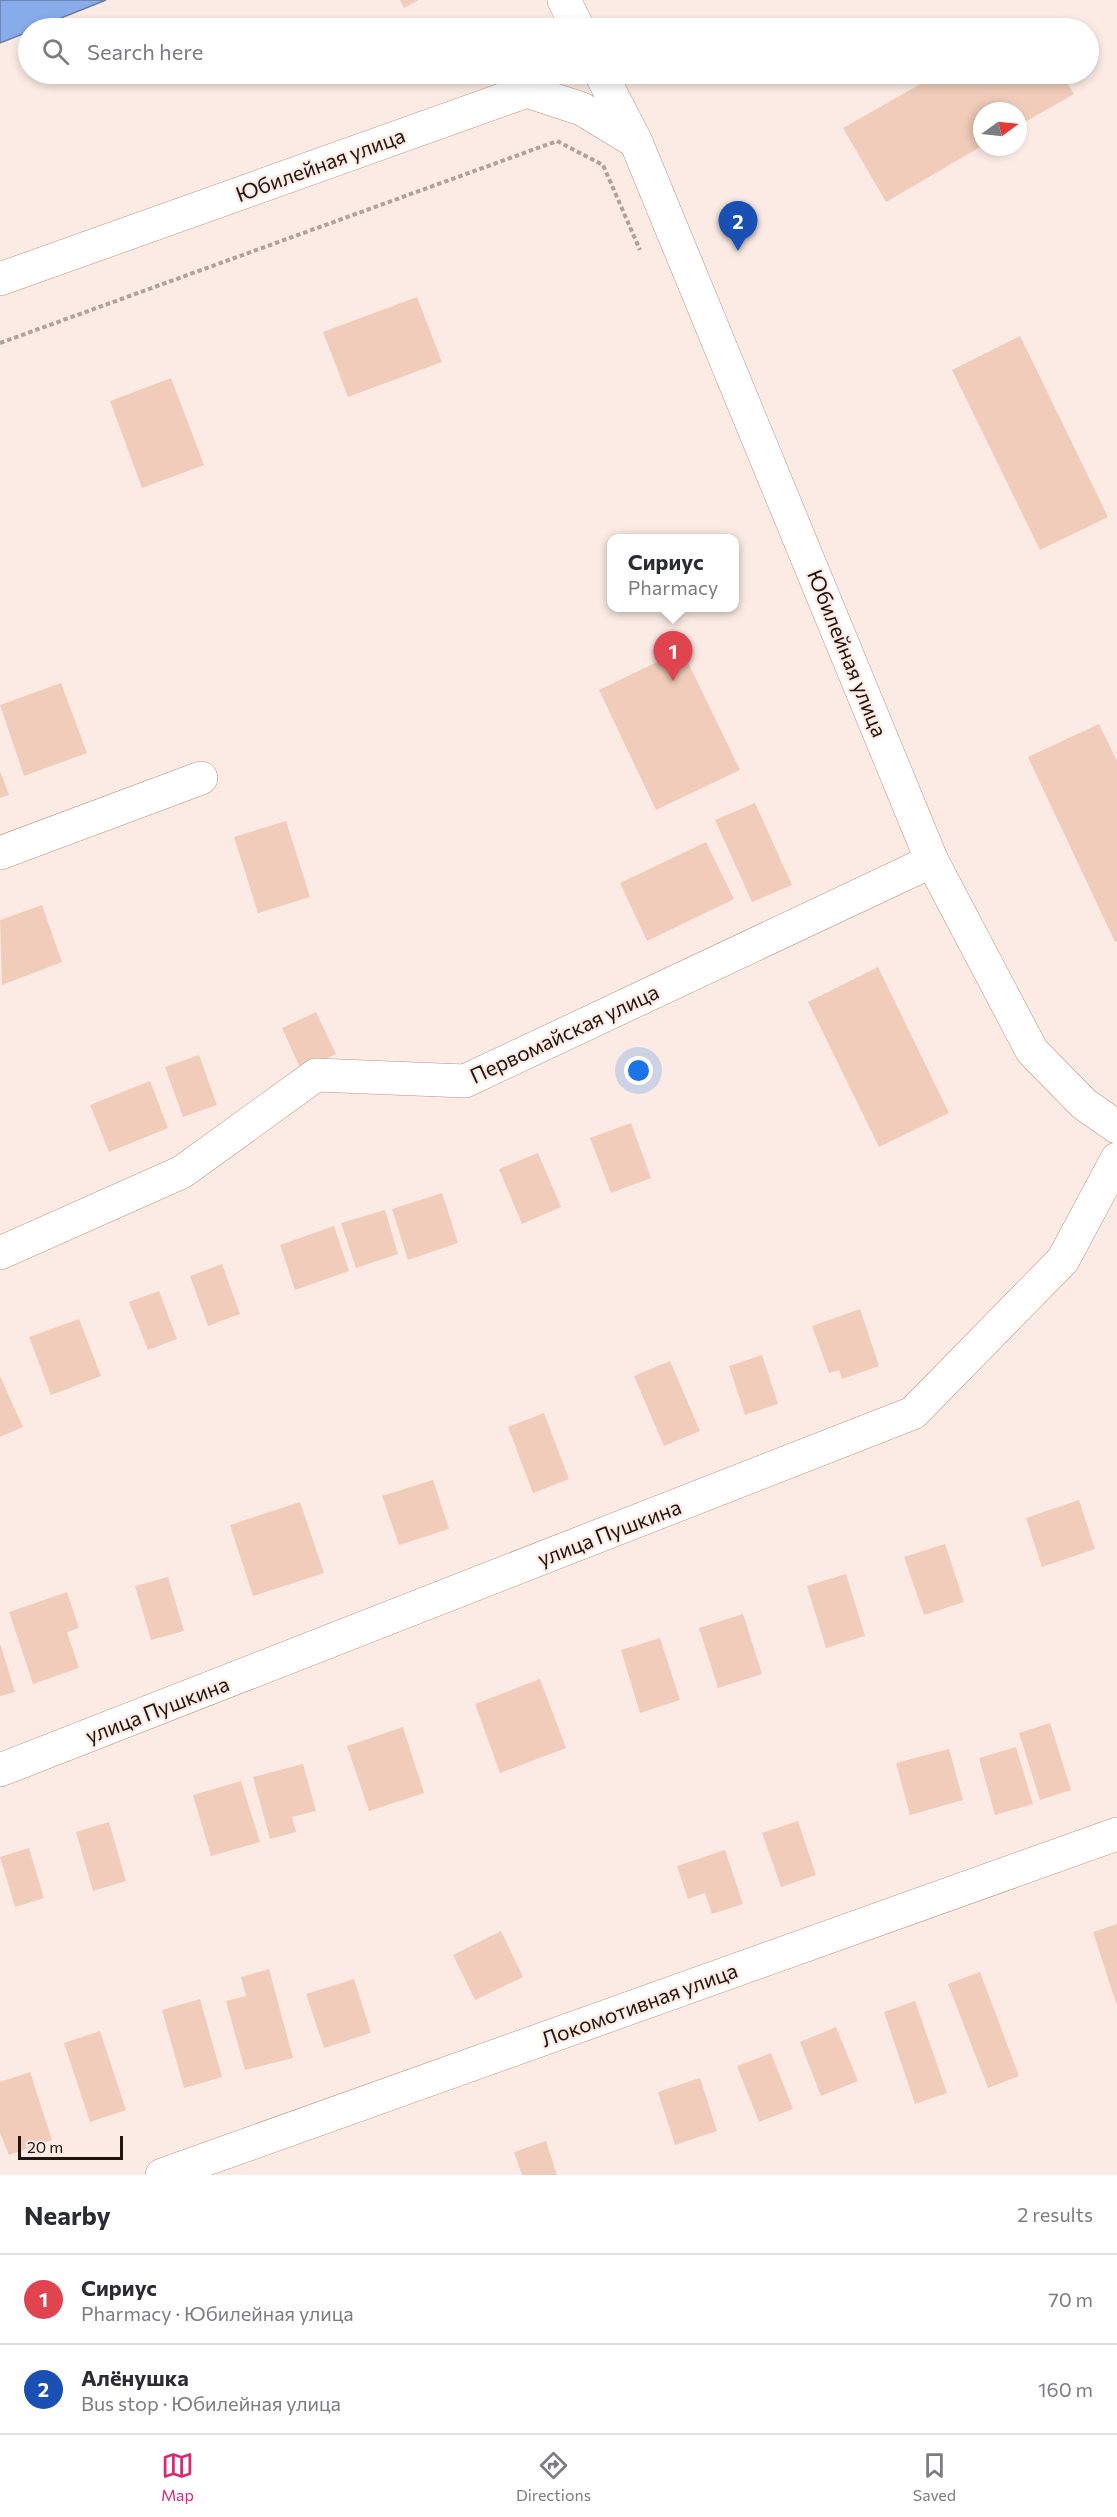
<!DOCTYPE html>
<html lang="en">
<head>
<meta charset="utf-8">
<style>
  body { margin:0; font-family:Commissioner,sans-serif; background:#f7f7f7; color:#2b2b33 }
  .compass { position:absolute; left:973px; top:102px; width:54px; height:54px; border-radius:50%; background:#fff; box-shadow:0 3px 9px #0003; rotate:75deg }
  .scale { position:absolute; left:18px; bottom:15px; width:105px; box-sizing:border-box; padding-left:6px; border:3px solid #21140e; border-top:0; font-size:16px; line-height:21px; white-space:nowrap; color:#21140e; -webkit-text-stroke:4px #fbebe4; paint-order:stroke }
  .you { position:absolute; left:639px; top:1071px; width:21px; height:21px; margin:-15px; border:4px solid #fff; border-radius:50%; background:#1a73e8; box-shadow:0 0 0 9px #1a73e833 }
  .badge { display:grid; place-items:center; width:39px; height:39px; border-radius:50%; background:#db2777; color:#fff; font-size:20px; font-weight:700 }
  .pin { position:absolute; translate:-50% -50px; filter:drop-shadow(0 2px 3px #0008) }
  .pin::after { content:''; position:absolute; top:32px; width:21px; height:18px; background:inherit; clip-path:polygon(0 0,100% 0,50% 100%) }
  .popup { position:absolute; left:607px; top:534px; width:132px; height:78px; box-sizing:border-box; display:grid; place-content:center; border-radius:12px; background:#fff; filter:drop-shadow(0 2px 4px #0005); font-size:20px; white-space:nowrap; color:#7c7c81 }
  .popup b { font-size:22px; color:#2b2b33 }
  .popup::after { content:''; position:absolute; left:50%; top:100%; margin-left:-12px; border:12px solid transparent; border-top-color:#fff }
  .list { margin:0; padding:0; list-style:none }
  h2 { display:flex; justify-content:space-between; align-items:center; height:78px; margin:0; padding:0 24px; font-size:26px }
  h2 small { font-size:20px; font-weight:400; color:#7c7c81 }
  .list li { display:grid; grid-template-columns:39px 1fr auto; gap:18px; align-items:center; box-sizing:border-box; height:90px; padding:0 24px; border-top:2px solid #e1e1e2 }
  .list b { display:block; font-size:22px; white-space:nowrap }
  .list p { margin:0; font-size:20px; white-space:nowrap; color:#7c7c81 }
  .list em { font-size:20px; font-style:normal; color:#7c7c81 }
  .icon { flex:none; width:33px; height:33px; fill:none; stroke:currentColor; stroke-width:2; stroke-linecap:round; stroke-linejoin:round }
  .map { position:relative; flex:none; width:1117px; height:2175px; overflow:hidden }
  .search { position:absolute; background:#fff; box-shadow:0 3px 9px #0003; left:18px; right:18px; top:18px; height:66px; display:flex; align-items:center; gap:15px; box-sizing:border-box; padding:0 21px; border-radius:33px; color:#7c7c81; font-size:22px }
  .sheet { height:258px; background:#fff }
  nav { display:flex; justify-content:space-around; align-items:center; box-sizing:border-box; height:84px; border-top:2px solid #e1e1e2; background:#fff; font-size:16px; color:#7c7c81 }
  nav a { display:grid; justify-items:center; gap:3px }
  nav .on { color:#db2777 }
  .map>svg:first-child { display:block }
</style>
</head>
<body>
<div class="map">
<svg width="1117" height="2175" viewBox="0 0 1117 2175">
  <rect width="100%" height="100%" fill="#fbebe4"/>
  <path fill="#87ace9" stroke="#687ea7" stroke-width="1.5" d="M0 0H106L36 28H28V32L0 43Z"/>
  <path fill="#f1ccba" d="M400 0H419L404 8Z
    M1032 20 1037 28H1016Z
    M938 74H1062L1074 94 1018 126V111H982V146L886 202 843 128Z
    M417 297 442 362 348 397 323 332Z
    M1020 336 1108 517 1040 550 952 370Z
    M171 378 204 465 142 488 110 401Z
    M682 650 740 770 656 810 599 690Z
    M61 683 87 753 24 776 0 705Z
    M1099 724 1117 761V941L1115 942 1028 757Z
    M0 771 9 795 0 798Z
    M755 803 792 885 752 902 715 820Z
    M286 821 310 897 258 913 234 837Z
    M706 842 734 899 647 941 620 883Z
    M42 905 62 962 2 985 0 920Z
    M878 967 949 1113 879 1147 808 1002Z
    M316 1012 336 1054 301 1070 282 1028Z
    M199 1055 217 1105 183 1117 165 1067Z
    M150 1081 168 1128 109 1152 90 1105Z
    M631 1123 651 1178 611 1193 590 1138Z
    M538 1153 561 1207 522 1224 499 1169Z
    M442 1193 458 1243 408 1260 392 1209Z
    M385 1210 398 1254 356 1268 341 1223Z
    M334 1226 349 1271 295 1290 280 1245Z
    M222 1264 240 1314 208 1326 190 1276Z
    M159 1291 177 1339 148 1350 129 1302Z
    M860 1309 879 1366 842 1379 839 1370 829 1373 812 1326Z
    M79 1319 101 1376 51 1395 29 1337Z
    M762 1355 778 1404 745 1415 729 1366Z
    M670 1361 700 1431 664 1446 634 1376Z
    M0 1376 23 1427 0 1437Z
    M544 1413 569 1479 533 1493 508 1427Z
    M433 1480 449 1529 399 1545 382 1496Z
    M1079 1500 1095 1549 1042 1567 1026 1518Z
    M300 1502 324 1573 253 1596 230 1525Z
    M945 1544 964 1602 924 1615 904 1557Z
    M846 1574 865 1636 826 1648 807 1586Z
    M168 1577 184 1631 151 1640 135 1586Z
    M67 1592 79 1628 67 1632 79 1668 33 1684 9 1612Z
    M743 1614 762 1674 718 1688 699 1628Z
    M660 1638 680 1700 640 1713 621 1650Z
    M0 1643 15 1692 0 1696Z
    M540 1679 566 1748 500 1773 475 1704Z
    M1050 1723 1071 1790 1040 1800 1019 1733Z
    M403 1727 424 1793 369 1811 347 1746Z
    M1016 1747 1033 1804 995 1815 979 1758Z
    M949 1749 963 1800 910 1815 896 1763Z
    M303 1764 316 1811 292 1817 296 1832 270 1839 253 1777Z
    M241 1781 260 1842 211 1856 193 1795Z
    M798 1821 816 1875 781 1887 762 1833Z
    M109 1822 126 1881 93 1891 76 1832Z
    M29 1848 44 1898 15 1907 0 1857Z
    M725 1850 743 1904 712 1914 705 1893 688 1899 677 1866Z
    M1117 1924V2006L1093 1932Z
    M501 1931 523 1977 475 2000 453 1955Z
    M269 1969 293 2058 245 2070 226 2001 246 1996 241 1977Z
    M980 1972 1019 2076 988 2088 948 1984Z
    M354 1979 371 2033 324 2048 306 1994Z
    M200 1999 222 2077 184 2088 162 2010Z
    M915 2001 947 2093 915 2104 884 2012Z
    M836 2027 858 2081 821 2096 800 2042Z
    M100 2031 126 2110 90 2122 64 2043Z
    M771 2053 793 2109 759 2122 737 2066Z
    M30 2072 52 2140 9 2155 0 2133V2082Z
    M700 2078 717 2131 675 2145 658 2092Z
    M546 2141 557 2175H522L514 2152Z"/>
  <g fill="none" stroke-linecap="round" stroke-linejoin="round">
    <g stroke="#b89584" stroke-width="34">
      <path id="street" d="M0 853 201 778
        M0 1253 182 1172 316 1075 465 1081 932 861
        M0 1770 913 1413 1063 1260 1117 1159
        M162 2175 1117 1834"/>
    </g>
    <g stroke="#b89584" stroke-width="34">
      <path id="secondary" d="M564 0 578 28
        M601 74 636 142 932 861 1032 1051 1084 1104 1117 1127
        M0 279 527 91 582 109 636 142"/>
    </g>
    <path stroke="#b0a19a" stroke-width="4" stroke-dasharray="4.5 3" stroke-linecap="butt" d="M0 343 557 141 603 165 640 250"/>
    <use href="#street" stroke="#fff" stroke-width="33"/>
    <use href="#secondary" stroke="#fff" stroke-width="33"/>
  </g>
  <g text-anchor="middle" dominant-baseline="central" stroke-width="4.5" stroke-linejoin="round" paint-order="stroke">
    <g font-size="21" fill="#21140e" stroke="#fbebe4">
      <text transform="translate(320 164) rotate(-20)">Юбилейная улица</text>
      <text transform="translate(848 653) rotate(68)">Юбилейная улица</text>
      <text transform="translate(564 1033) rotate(-25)">Первомайская улица</text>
      <text transform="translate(609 1532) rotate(-21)">улица Пушкина</text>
      <text transform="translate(157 1709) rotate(-21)">улица Пушкина</text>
      <text transform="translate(639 2004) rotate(-20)">Локомотивная улица</text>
    </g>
  </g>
</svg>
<svg class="compass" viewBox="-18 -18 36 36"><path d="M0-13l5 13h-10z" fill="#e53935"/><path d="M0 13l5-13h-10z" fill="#7c7c81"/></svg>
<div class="scale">20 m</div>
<div class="you"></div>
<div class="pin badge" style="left:673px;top:681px;background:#e0444e">1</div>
<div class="popup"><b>Сириус</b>Pharmacy</div>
<div class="pin badge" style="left:738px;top:251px;background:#1a4fb4">2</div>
<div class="search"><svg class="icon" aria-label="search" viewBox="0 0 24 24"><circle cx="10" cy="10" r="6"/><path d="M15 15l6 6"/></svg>Search here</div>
</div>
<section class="sheet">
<h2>Nearby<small>2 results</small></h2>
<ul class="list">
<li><span class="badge" style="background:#e0444e">1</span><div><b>Сириус</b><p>Pharmacy · Юбилейная улица</p></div><em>70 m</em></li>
<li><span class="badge" style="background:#1a4fb4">2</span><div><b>Алёнушка</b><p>Bus stop · Юбилейная улица</p></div><em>160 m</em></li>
</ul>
</section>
<nav>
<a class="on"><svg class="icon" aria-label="map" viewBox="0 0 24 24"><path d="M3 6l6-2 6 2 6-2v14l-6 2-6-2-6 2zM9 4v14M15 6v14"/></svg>Map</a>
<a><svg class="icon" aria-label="directions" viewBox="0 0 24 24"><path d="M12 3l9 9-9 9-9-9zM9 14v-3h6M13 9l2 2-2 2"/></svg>Directions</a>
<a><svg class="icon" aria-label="saved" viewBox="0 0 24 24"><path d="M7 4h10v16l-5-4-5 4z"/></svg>Saved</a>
</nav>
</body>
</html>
